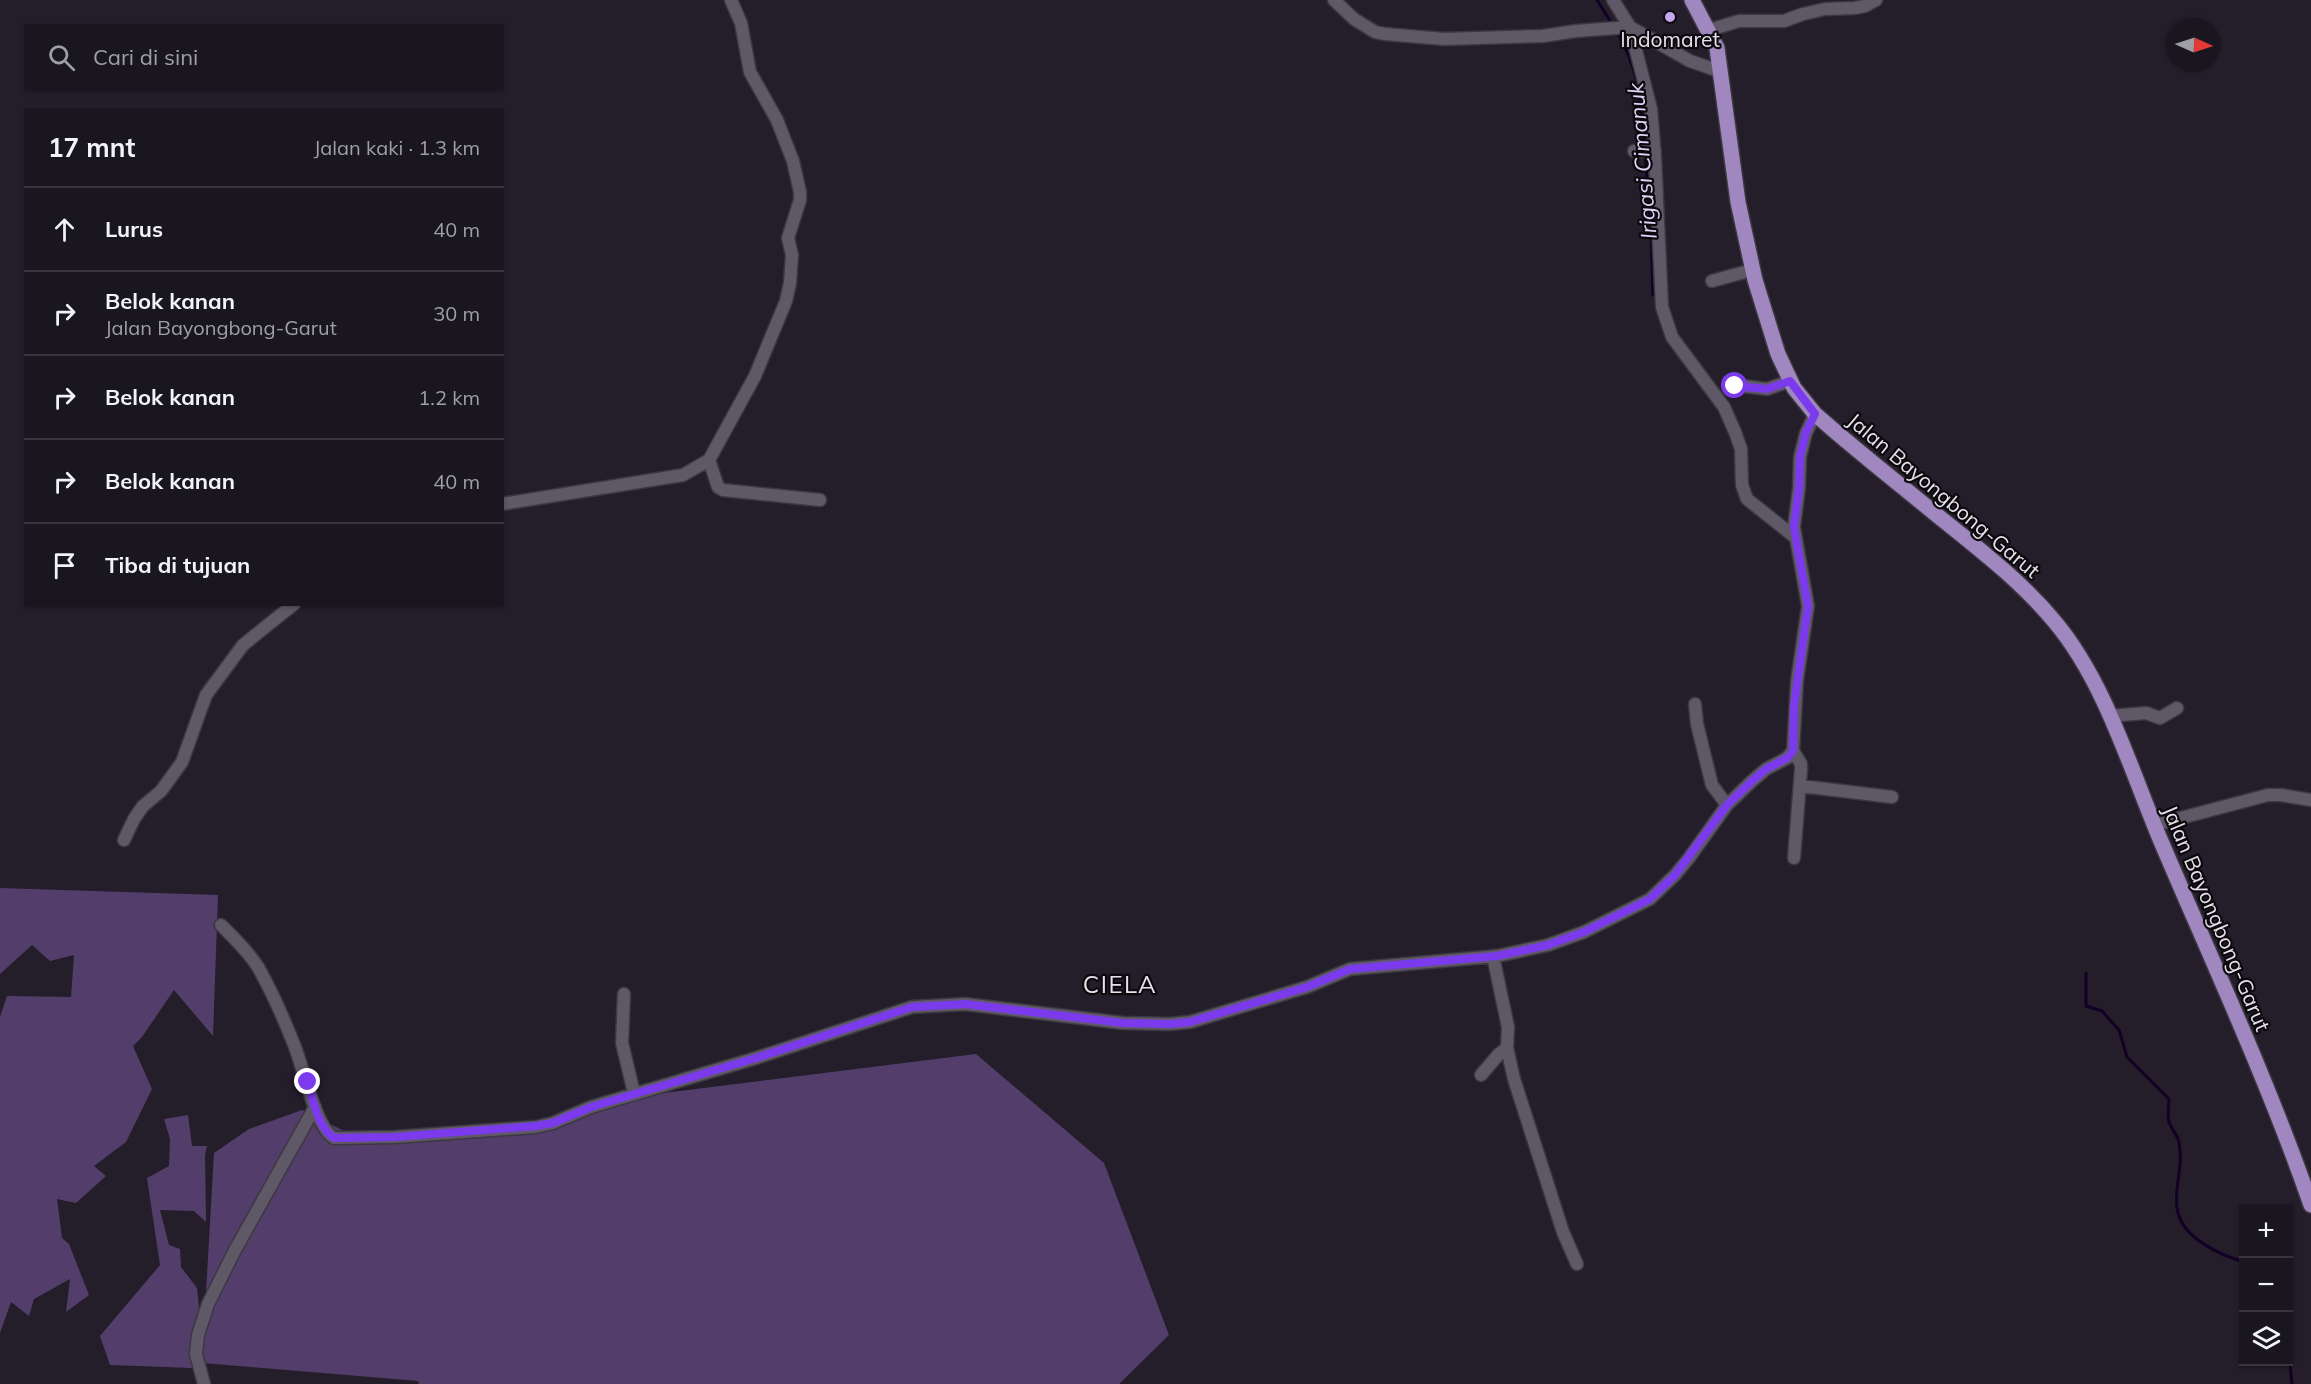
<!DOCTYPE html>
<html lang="id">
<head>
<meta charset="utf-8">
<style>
  body { margin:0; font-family:Mulish,sans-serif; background:#231f29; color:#f1f3f6 }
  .controls { position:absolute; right:18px; bottom:18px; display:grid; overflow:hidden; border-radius:0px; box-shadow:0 2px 4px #0004 }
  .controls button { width:54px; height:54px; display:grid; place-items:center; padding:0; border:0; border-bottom:2px solid #38353e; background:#1a1620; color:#f1f3f6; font:30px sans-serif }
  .compass { position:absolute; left:2167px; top:18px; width:54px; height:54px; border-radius:50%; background:#1a1620; box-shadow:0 2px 4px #0004; rotate:93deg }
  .stop { position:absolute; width:18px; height:18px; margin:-14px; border:4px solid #7c3aed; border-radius:50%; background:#fff }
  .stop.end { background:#7c3aed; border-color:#fff; box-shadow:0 2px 6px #0008 }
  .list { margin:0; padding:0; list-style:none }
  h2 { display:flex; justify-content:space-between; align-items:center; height:78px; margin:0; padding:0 24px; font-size:26px }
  h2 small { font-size:20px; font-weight:400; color:#9f9fa5 }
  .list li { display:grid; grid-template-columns:39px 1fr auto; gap:18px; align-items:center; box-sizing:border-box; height:84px; padding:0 24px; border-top:2px solid #38353e }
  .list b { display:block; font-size:22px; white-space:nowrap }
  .list p { margin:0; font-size:20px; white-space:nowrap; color:#9f9fa5 }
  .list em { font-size:20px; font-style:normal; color:#9f9fa5 }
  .icon { flex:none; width:33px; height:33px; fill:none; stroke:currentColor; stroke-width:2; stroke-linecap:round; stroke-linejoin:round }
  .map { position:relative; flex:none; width:2311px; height:1384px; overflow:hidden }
  .search { position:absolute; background:#1a1620; box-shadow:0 2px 4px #0004; left:24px; top:24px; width:480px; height:66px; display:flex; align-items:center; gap:15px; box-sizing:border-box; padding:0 21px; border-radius:0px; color:#9f9fa5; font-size:22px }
  .panel { position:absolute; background:#1a1620; box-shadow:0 2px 4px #0004; left:24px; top:108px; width:480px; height:498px; border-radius:0px }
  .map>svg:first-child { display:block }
</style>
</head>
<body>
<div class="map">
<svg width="2311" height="1384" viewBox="0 0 2311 1384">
  <rect width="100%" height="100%" fill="#231e2a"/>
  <path fill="#533e6b" d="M0 888 218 895 213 1036 174 990 142 1037 133 1046 152 1089 126 1142 94 1166 106 1176 76 1203 57 1199 62 1238 69 1244 89 1295 66 1312 70 1279 34 1299 29 1316 11 1302 0 1333V1017L7 996 71 997 74 955 50 961 32 945 0 974Z
    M976 1054 1104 1163 1169 1335 1119 1384H419L418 1381 202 1363 214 1153 249 1129 302 1110 358 1138 553 1123 656 1094Z
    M188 1115 192 1146H207L205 1155 206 1222 194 1211 160 1210 169 1245 180 1249 181 1267 197 1288 200 1317 192 1368 110 1365 100 1336 160 1265 147 1178 169 1166 170 1139 164 1119Z"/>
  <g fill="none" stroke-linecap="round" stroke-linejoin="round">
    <path stroke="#130026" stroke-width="3" d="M1597 0 1612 24
      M1617 32C1640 71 1641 103 1644 147
      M1645 153 1651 229 1653 295
      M2086 973V1006L2102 1011 2119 1030 2127 1057 2169 1099C2169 1106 2167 1116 2169 1122 2175 1137 2179 1133 2180 1152 2182 1171 2173 1194 2178 1213 2185 1239 2220 1255 2244 1262
      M2288 1345 2292 1384"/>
    <g stroke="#3c3841" stroke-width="15">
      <path id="minor" d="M1334 0 1354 19 1375 32 1385 34 1444 39 1543 36 1576 31 1630 27 1690 61 1719 71
        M1613 0 1630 27 1651 109 1655 157 1662 307 1672 337 1724 407 1735 432 1741 449 1742 485 1747 499 1796 538
        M1709 30 1739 21H1784L1803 14 1825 9 1855 8 1865 6 1876 0
        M1634 151H1655
        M1712 281 1752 270
        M1735 385 1767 389 1790 381
        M709 460 718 487 723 490 820 500
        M502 504 683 475 709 460 755 376 786 301 790 283 792 255 788 238 800 200V192L793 161 777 120 750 72 741 23 731 0
        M1695 704 1697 724 1712 785 1727 805
        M2109 716 2146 713 2160 718 2177 708
        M1793 751 1801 764V769L1794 858
        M1801 786 1892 797
        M2154 825 2268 795H2281L2311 800
        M124 840 134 819 143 806 161 791 182 762 206 695 243 645 294 604
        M221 925C234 938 248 951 258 967 271 990 283 1017 293 1042 303 1065 315 1127 334 1138L395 1137 536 1127 553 1123 591 1107 756 1058 912 1007 965 1004 1123 1023 1170 1024 1190 1022 1307 987 1350 969 1497 956 1548 945 1584 932 1650 899 1675 875 1689 858 1727 805 1752 781 1766 769 1787 758 1793 751 1797 681 1808 606 1794 527 1799 488 1800 457 1806 433 1815 414
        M624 994 622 1043 634 1093
        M1507 1048 1514 1079 1563 1232 1577 1264
        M1481 1075 1499 1054 1507 1048 1508 1027 1493 956
        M204 1384 196 1354 198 1335 208 1304 235 1250 315 1107"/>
    </g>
    <g stroke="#3c3841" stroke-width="18">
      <path id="primary" d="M1692 0 1717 48 1738 202 1755 280 1778 354 1794 388 1815 414 1837 433C1870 461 1904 488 1938 516 1979 549 2021 581 2055 622 2105 682 2130 768 2160 839 2212 961 2268 1081 2311 1205"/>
    </g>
    <use href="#minor" stroke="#5f5967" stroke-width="12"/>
    <use href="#primary" stroke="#a087c0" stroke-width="15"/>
  </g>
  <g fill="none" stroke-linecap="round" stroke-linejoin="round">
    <path stroke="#7c3aed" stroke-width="8" d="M308 1082C313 1100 318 1128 334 1138L395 1137 536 1126 553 1123 591 1107 756 1058 912 1007 965 1004 1123 1023 1170 1024 1190 1022 1307 987 1350 969 1497 956 1548 945 1584 932 1650 899 1675 875 1727 805 1752 781 1766 769 1787 758 1793 751 1794 706 1808 606 1794 527 1799 488 1800 457 1806 432 1815 414 1790 381 1767 389 1735 386"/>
  </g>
  <circle fill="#c7a6f0" stroke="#0b090e" stroke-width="2" cx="1670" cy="17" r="6"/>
  <g text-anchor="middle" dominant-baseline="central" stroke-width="4.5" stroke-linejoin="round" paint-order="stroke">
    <g font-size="21" fill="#e4e1e9" stroke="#0b090e">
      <text x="1670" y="39">Indomaret</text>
    </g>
    <g font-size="21" fill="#e4e1e9" stroke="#0b090e">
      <text transform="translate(1944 495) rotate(40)">Jalan Bayongbong-Garut</text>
      <text transform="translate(2217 918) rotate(67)">Jalan Bayongbong-Garut</text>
    </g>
    <g font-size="22" font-style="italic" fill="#e2d2f7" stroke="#0b090e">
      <text transform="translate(1642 161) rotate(-95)">Irigasi Cimanuk</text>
    </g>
    <g font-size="24" letter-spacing="1.5" fill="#e4e1e9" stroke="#0b090e">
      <text x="1120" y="984">CIELA</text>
    </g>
  </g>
</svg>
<div class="controls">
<button>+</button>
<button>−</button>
<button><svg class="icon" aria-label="layers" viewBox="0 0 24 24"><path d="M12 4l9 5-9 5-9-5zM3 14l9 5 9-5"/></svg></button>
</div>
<svg class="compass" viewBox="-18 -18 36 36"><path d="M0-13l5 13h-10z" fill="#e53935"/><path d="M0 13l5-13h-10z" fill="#9f9fa5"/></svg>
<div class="stop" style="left:1735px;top:386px"></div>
<div class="stop end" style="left:308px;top:1082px"></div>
<div class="search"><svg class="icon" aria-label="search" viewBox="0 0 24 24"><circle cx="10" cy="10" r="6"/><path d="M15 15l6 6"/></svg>Cari di sini</div>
<section class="panel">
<h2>17 mnt<small>Jalan kaki · 1.3 km</small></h2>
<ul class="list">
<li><svg class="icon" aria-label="ahead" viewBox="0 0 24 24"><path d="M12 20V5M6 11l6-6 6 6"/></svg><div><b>Lurus</b></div><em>40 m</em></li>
<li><svg class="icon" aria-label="right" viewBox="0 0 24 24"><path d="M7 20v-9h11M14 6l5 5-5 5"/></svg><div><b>Belok kanan</b><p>Jalan Bayongbong-Garut</p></div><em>30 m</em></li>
<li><svg class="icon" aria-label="right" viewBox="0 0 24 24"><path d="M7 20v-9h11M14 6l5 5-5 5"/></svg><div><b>Belok kanan</b></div><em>1.2 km</em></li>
<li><svg class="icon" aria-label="right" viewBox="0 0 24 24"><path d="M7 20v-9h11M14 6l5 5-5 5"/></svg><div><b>Belok kanan</b></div><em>40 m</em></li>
<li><svg class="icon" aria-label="arrive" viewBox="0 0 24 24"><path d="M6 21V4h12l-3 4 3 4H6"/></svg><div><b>Tiba di tujuan</b></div></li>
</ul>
</section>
</div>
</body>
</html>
